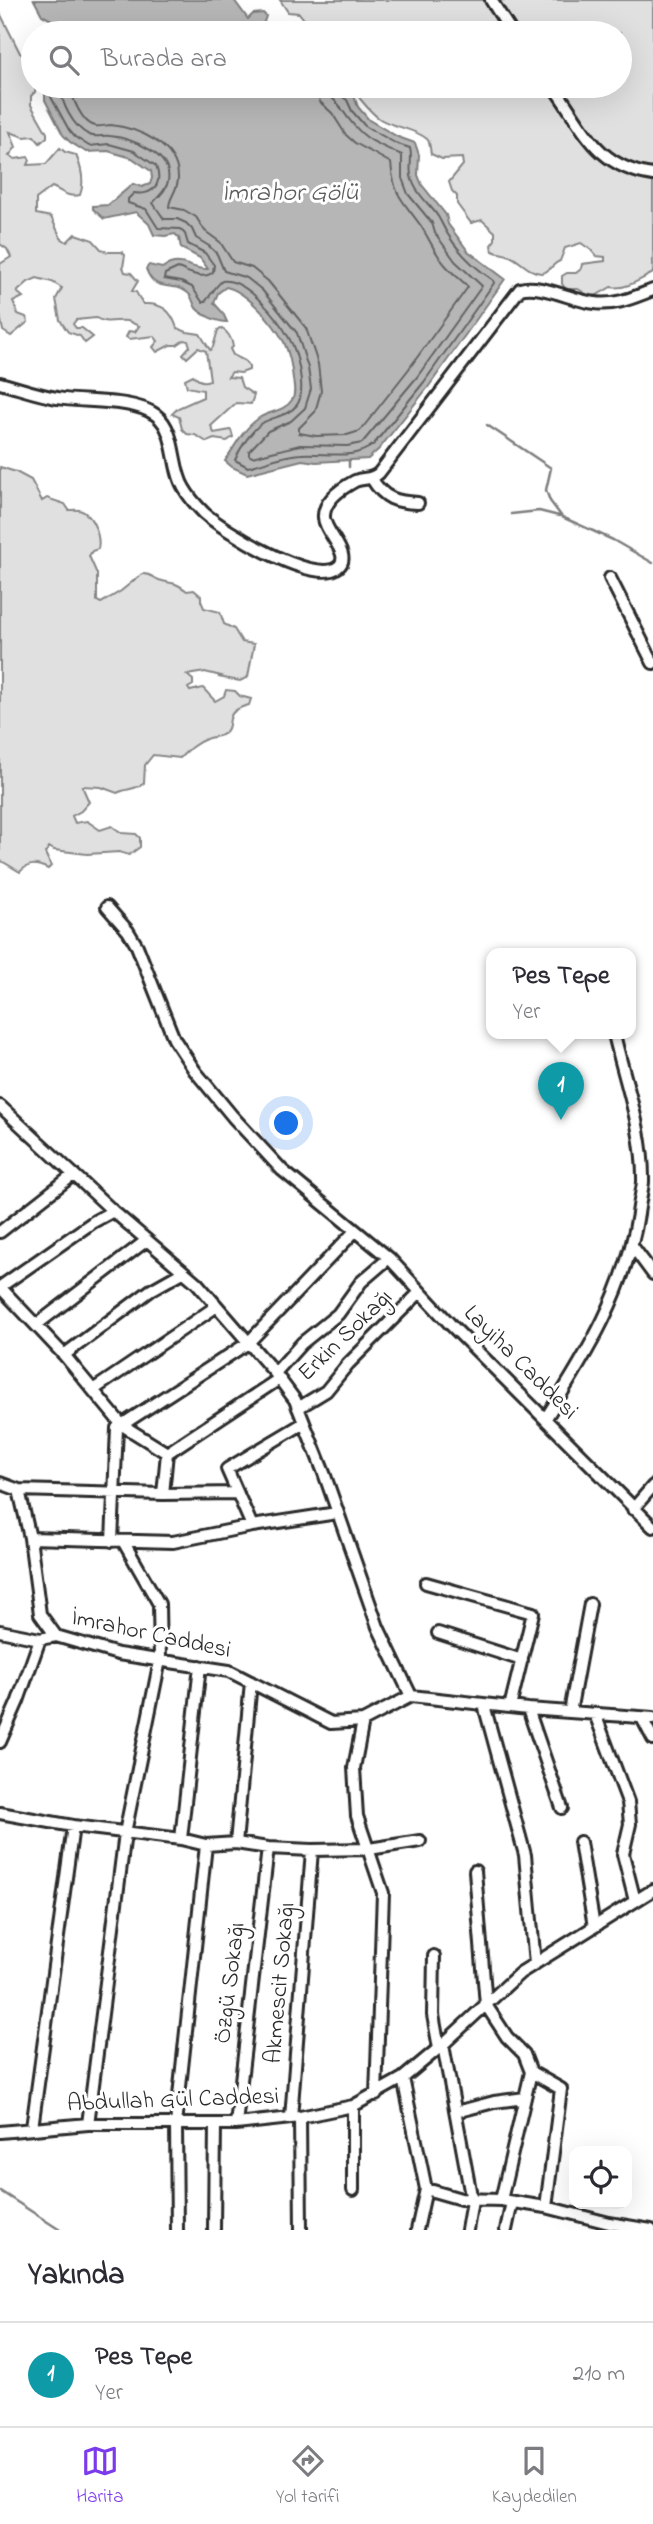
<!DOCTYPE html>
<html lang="tr">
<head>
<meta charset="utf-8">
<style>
  body { margin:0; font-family:"Indie Flower",sans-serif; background:#f7f7f7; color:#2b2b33 }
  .controls { position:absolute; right:21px; bottom:21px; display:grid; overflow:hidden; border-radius:14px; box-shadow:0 7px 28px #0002 }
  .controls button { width:63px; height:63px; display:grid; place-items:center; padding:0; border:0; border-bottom:2px solid #e1e1e2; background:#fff; color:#2b2b33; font:35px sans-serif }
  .you { position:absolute; left:287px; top:1124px; width:24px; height:24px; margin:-18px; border:5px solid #fff; border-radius:50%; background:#1a73e8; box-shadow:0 0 0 10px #1a73e833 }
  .badge { display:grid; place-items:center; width:46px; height:46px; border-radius:50%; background:#7c3aed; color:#fff; font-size:23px; font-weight:700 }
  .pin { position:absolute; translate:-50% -58px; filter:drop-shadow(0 2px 4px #0008) }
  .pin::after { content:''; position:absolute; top:37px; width:24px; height:21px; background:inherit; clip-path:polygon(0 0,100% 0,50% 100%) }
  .popup { position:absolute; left:486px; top:948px; width:150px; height:91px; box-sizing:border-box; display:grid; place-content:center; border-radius:14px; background:#fff; filter:drop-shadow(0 2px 5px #0005); font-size:23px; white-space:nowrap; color:#7c7c81 }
  .popup b { font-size:26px; color:#2b2b33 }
  .popup::after { content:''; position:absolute; left:50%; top:100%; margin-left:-14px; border:14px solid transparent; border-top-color:#fff }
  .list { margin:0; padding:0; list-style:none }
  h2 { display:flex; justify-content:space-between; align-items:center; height:91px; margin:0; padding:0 28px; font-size:30px }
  h2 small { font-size:23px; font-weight:400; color:#7c7c81 }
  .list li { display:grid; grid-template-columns:46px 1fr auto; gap:21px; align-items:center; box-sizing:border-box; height:105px; padding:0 28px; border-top:2px solid #e1e1e2 }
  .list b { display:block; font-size:26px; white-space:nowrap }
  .list p { margin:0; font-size:23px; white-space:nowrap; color:#7c7c81 }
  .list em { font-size:23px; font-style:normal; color:#7c7c81 }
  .icon { flex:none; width:38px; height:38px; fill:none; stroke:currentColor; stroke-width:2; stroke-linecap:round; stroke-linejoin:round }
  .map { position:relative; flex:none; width:653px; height:2230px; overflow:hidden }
  .search { position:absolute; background:#fff; box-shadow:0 7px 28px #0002; left:21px; right:21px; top:21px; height:77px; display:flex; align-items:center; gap:18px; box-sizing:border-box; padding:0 24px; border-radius:38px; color:#7c7c81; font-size:26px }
  .sheet { height:196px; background:#fff }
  nav { display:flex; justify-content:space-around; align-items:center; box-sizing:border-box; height:98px; border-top:2px solid #e1e1e2; background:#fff; font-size:19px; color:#7c7c81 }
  nav a { display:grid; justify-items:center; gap:4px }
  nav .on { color:#7c3aed }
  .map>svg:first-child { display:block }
</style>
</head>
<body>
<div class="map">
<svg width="653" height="2230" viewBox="0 0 653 2230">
  <rect width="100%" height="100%" fill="#fff"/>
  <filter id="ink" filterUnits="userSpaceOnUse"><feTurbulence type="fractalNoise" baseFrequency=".0143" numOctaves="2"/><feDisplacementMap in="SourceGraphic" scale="14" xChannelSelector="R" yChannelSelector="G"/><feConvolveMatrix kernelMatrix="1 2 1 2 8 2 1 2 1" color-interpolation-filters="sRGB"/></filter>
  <g filter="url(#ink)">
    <path fill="#e0e0e0" stroke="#868686" stroke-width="2" d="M280 0H653V273C641 279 625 290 611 287L597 295 590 296 578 289H566L562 284V276L567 273H576L581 269 582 264 605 261V257L596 256 591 250 581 243 565 248 560 261C553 263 548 274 541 273 528 272 521 261 510 256 504 253 499 254 493 251L491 245 495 240V232L482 220 471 223 457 204V196L452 191 449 182 463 165 462 158 442 159 431 154C430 150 430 141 427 139 414 128 395 128 380 119 369 112 358 96 350 86H620V33H315L299 13 288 12Z
      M0 13 20 53 33 62V86H36L35 92 31 96V105L47 133V137L40 143 34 136 24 137 10 132 16 147 9 156 15 159 28 157 30 160 28 165 46 164 60 148 65 152 76 155C82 169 85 182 80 195 67 198 62 191 52 187L36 199V214L51 217 61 238 67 242 75 234 93 240 101 249 107 252H122L125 255 123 267 125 272 131 273 138 281 132 291 136 292 143 304C162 303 171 310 177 328L187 332 200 334 210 350 213 347 218 330 221 328C228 332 232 338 233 347L230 349 233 355 245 361 249 367V370L241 373 232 372 228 377 239 378 242 387 254 395 251 404 236 403 211 426 214 433 231 430 233 437 227 441 214 439 207 442 195 435 187 434 182 429 179 417 172 414 178 408 203 397V390L187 387 185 379 193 375C198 381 203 383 210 380L206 351 198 348 187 358 183 354 190 346 188 341 184 340 177 345H170L157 352 153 347 158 341 154 336 129 339 126 337 129 331 135 332 139 326C138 326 129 321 127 321 117 319 107 325 96 318L76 320 73 324 76 328H82L93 337 85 343 80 336 68 332 60 320 56 299 62 288 52 282 37 278 28 282 17 292 23 297 13 302 18 314 26 317 28 322 11 336 3 331 0 315V264L11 257 7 249 0 244Z
      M0 467 16 472 31 480 42 501 47 498 65 504 69 510C73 510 78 509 82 511 93 516 101 537 98 549L92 551 89 556 97 574V601L101 603 121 591 142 574C150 573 152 577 159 580 174 585 172 580 187 591L194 590 201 596V601L204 608 220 612 224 624 234 629 242 642 254 644 248 677 240 681 218 677 221 676 205 672 187 675 193 680V685L188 688 190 691 203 688 215 701 224 696 226 690 235 691 240 696 251 699 249 705C219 712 237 726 222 735 217 738 211 736 206 739 195 743 188 750 180 758L153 755 145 765 144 783C136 790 127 788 117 793L101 787 82 786 89 802 81 811 72 816 75 823 87 821 100 830 112 826 122 833 136 834 140 838V847L129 855 119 852 87 854 54 850 49 847 45 853 51 866 48 869C37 864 29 862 20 872L0 860Z"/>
    <path fill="#b6b6b6" stroke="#7e7e7e" stroke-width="2" d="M34 0H234L248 19 253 14 263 13 266 16 262 28 268 33H67L66 28 42 15Z
      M45 86H339L354 96 358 107 369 120 398 137 415 143 419 155 418 175 422 185 446 215 448 224 468 251 505 279 429 386 379 449 368 459 316 462 302 460 247 474 232 467 225 461C235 446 244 428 259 418 269 411 284 412 292 400 296 394 294 386 293 379 292 367 289 353 284 342 274 323 246 291 226 287L218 293 214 303 223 313 227 322C217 322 202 315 196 308 193 303 192 296 188 293 173 280 155 295 146 269L149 265 162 268C182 255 189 270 208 269L200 258 181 248 179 238 175 234 165 236 154 235 149 224 136 212 104 219 93 209V206L108 205 133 184 142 187 150 184 152 178 151 171 132 158 108 151 86 152 70 142 63 135 45 100Z"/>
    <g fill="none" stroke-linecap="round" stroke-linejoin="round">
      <path stroke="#636363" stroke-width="2" d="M52 86 51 97 69 130 75 137 89 146 109 144 134 151 156 166C163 184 153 196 134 193L128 199V203L146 209 158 228 180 229 185 234 188 244 205 253 214 265 213 272C203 281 189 272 178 268L165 274 164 279 181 282 192 287 203 303C209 300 213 288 222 281 246 278 278 318 289 338 297 351 307 391 297 405 288 416 276 416 264 422 252 429 240 448 235 460L248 467C265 463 282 455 301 454 325 452 354 461 374 444L424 382 494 283 493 280C469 264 452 246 440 220 434 207 418 198 412 180 408 169 413 159 410 148L395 143 365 126 352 111 347 100 337 93 336 86
        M61 86C60 102 73 127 89 135 96 138 102 135 110 136 131 138 173 154 168 181 166 192 158 196 153 203L164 219H177L186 223 192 229 196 238 209 246 217 254 224 271 247 278 262 290 297 333 308 368 311 389 305 408 291 421 268 431 249 451V455L252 457 300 445 347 446 362 443 417 377 482 286 455 261 435 233 432 223 408 194 402 178V155C371 142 360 137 341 108 336 99 328 99 327 86
        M71 86C71 97 82 123 95 126 100 127 106 125 111 125 138 128 178 145 178 177 179 189 169 197 169 207L184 210 196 217 205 231 220 242 233 262 252 268 268 281 306 328 318 364 321 391 315 412 299 428V433L316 436 347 435 360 431 408 370 468 287C462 280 454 275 448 268 436 256 430 240 421 226 402 199 394 197 391 163L355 143 346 135 332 113 320 102 316 86"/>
      <path stroke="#7e7e7e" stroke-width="2.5" d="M487 425 551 468 546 490 550 501 562 517 613 540 653 563
        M349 461V467
        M511 514 539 511 559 516
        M0 2191 60 2230"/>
      <g stroke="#2b2b2b" stroke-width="16">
        <path id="minor" d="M491 0 512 33
          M553 86C584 128 596 167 653 175
          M0 383C19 388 38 395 57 398 84 403 133 398 156 415 177 431 171 467 184 488 189 497 196 505 204 513 223 530 314 586 338 567 354 555 322 531 324 515 325 500 342 488 355 481 364 477 371 481 379 473L520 289C541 283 573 301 595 303 616 306 634 297 653 290
          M372 479C384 499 396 502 418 503
          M610 578 653 663
          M107 907 128 931 137 946 174 1039 195 1071 233 1117 282 1170 389 1258 450 1324 653 1527
          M0 1106 113 1211 197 1283 275 1373 295 1400 324 1473 378 1627 411 1696
          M0 1232 73 1175
          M633 1247 653 1274
          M0 1287 64 1355 122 1425 167 1453
          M0 1287 93 1222 113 1211
          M36 1325 147 1240
          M64 1355 151 1290 183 1272
          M275 1373 302 1343 338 1314 361 1282 389 1258
          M93 1390 217 1306
          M298 1408 326 1391 348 1364 420 1292
          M546 1418C587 1354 626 1290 638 1214 639 1204 642 1192 643 1182 644 1132 625 1082 614 1034
          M0 1483 19 1490 163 1494 237 1493
          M19 1490 30 1538 40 1614 56 1636
          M163 1494 167 1453 279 1379
          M633 1509 653 1486
          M252 1526 227 1469 304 1423
          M30 1538 173 1542 252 1526 337 1513
          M112 1541 117 1428 248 1343 355 1231
          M426 1583 533 1613 510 1707
          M0 1631 40 1639 56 1636 118 1654 229 1671 331 1723 363 1721 411 1696 528 1709 653 1718
          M438 1633 522 1660
          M484 1705 525 1855 535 1964
          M528 1709 562 1808
          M570 1712 590 1604
          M595 1714 628 1802 630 1824 623 1854 635 1901
          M642 1718 653 1739
          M363 1721 354 1768 357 1816 383 1893 376 2095
          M0 1742 18 1701 40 1639
          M0 1813 73 1826 181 1839 206 1845 236 1843 268 1848 312 1850 369 1849 420 1841
          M181 1839 200 1666
          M580 1842 594 1927
          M236 1843 251 1682
          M475 1871 486 2005 507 2037 524 2054 531 2072 501 2200
          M434 1956 433 2015 439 2048
          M443 2045 472 2201 467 2230
          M531 2072 561 2089 546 2207
          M403 2078 426 2189 417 2230
          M456 2112 494 2102 525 2098
          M300 2117 301 2230
          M291 2118 312 1850
          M88 2124 125 1833 160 1660 159 1604 123 1541
          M236 2124 268 1848
          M32 2128 73 1826
          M0 2132 88 2124H236L300 2117 353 2106 403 2078 439 2048 520 1973 653 1890
          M426 2189 461 2199 501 2200 546 2207 609 2223 651 2230
          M353 2190V2106
          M177 2230 176 2124 206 1845
          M214 2230 215 2124
          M506 2230 512 2202"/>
      </g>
      <use href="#minor" stroke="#fff" stroke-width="10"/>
    </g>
  </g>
  <g text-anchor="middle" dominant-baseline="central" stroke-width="6" stroke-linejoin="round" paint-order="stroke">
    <g font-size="24" fill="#2b2b2b" stroke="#fff">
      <text transform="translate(346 1336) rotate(-44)">Erkin Sokağı</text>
      <text transform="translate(520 1363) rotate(45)">Layiha Caddesi</text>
      <text transform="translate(151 1635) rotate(12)">İmrahor Caddesi</text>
      <text transform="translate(231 1983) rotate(-83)">Özgü Sokağı</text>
      <text transform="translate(281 1983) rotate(-85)">Akmescit Sokağı</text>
      <text transform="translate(173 2101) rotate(-2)">Abdullah Gül Caddesi</text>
    </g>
    <g font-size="26" font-style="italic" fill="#5c5c5c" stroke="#fff">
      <text x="290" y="194">İmrahor Gölü</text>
    </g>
  </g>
</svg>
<div class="controls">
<button><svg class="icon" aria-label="locate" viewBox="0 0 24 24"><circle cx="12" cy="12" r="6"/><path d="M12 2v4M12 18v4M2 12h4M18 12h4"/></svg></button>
</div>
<div class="you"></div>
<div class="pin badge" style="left:561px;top:1120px;background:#0f9aa8">1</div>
<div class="popup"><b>Pes Tepe</b>Yer</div>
<div class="search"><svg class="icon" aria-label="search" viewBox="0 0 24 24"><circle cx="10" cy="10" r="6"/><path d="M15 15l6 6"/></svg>Burada ara</div>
</div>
<section class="sheet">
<h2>Yakında<small></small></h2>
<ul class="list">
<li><span class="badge" style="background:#0f9aa8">1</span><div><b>Pes Tepe</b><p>Yer</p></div><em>210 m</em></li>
</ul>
</section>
<nav>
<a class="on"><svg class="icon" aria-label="map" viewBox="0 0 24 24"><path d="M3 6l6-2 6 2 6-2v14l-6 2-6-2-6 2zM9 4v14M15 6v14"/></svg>Harita</a>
<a><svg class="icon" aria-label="directions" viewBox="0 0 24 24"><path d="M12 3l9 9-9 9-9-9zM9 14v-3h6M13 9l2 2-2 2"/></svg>Yol tarifi</a>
<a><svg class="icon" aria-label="saved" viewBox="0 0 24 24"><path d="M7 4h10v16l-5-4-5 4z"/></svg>Kaydedilen</a>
</nav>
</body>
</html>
